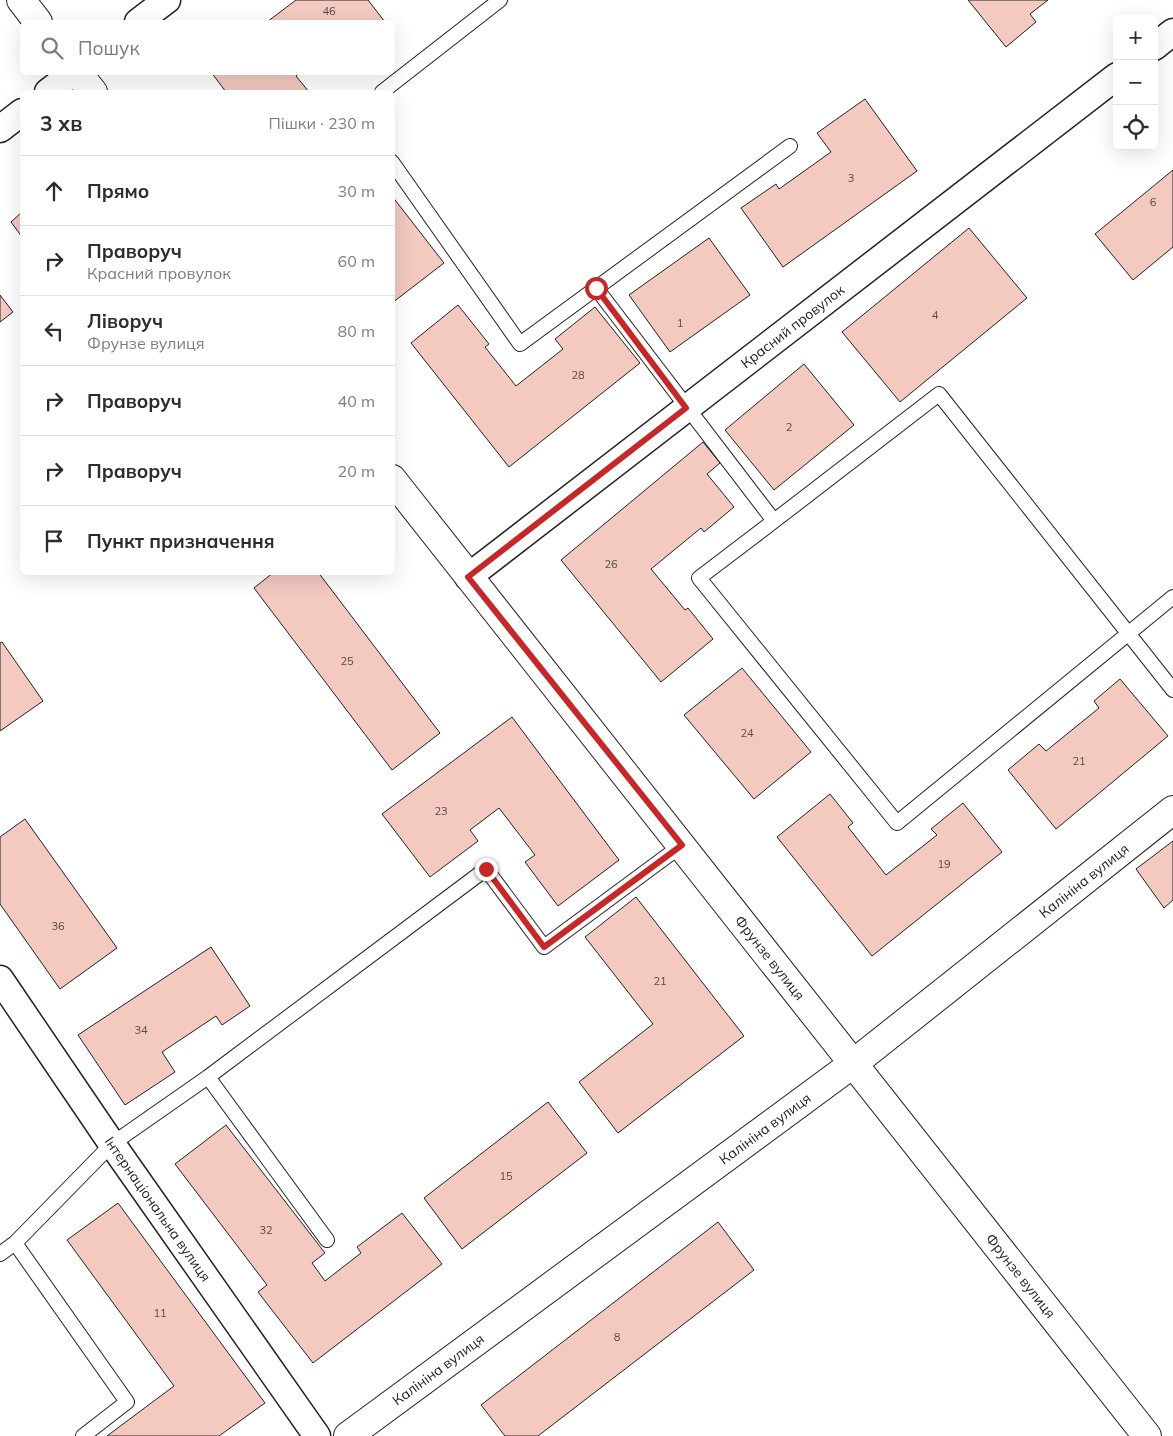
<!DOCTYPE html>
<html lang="uk">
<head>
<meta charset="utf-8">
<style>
  body { margin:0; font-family:Mulish,sans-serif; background:#f2f2f3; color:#2b2b33 }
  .controls { position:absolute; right:15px; top:15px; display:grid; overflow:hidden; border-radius:8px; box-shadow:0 5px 20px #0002 }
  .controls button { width:45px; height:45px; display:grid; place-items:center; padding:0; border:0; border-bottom:1px solid #e1e1e2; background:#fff; color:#2b2b33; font:25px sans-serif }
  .stop { position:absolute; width:15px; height:15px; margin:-11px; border:4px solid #c62828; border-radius:50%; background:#fff }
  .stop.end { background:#c62828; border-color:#fff; box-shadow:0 1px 5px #0008 }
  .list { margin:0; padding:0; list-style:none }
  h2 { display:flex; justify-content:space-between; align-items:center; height:65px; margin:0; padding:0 20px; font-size:21px }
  h2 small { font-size:16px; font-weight:400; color:#7c7c81 }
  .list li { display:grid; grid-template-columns:32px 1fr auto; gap:15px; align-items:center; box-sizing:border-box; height:70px; padding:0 20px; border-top:1px solid #e1e1e2 }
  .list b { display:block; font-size:19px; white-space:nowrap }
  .list p { margin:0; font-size:16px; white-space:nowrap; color:#7c7c81 }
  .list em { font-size:16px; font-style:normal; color:#7c7c81 }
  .icon { flex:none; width:28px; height:28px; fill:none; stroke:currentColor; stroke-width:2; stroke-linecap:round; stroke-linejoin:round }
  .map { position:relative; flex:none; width:1173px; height:1436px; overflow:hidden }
  .search { position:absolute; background:#fff; box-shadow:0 5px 20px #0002; left:20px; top:20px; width:375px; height:55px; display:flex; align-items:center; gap:12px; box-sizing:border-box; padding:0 18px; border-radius:8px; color:#7c7c81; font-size:19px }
  .panel { position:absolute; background:#fff; box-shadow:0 5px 20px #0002; left:20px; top:90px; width:375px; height:485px; border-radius:8px }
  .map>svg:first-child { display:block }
</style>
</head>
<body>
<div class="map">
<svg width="1173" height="1436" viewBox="0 0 1173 1436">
  <rect width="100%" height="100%" fill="#fff"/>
  <path fill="#f3c9c0" stroke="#222" d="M296 0H368L385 22H267Z
    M968 0H1048L1030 14 1036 22 1006 47Z
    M211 72H301L296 76 309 92H226Z
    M865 99 917 171 783 267 741 208 776 184 779 189 831 152 817 133Z
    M1173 170V247L1133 280 1095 234Z
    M392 196 444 263 392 303Z
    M22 212V237L11 222Z
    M969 228 1027 298 900 402 842 332Z
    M709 238 750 295 670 352 629 295Z
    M0 295 13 312 0 322Z
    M458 305 489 344 485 347 516 386 563 349 555 339 595 307 640 363 509 467 411 343Z
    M804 364 854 425 774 490 725 430Z
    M703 442 720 463 707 474 734 507 704 532 701 528 651 569 685 610 688 608 713 639 661 682 561 560Z
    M274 572H318L440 733 392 770 254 588Z
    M2 642 43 701 0 731V643Z
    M742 668 811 752 754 799 684 715Z
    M1120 679 1168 736 1056 829 1008 770 1039 744 1046 751 1099 708 1094 701Z
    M512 717 619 860 558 906 525 862 535 855 499 808 470 830 478 841 430 877 382 814Z
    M830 794 853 823 848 827 886 875 937 835 931 829 963 803 1002 852 872 956 777 837Z
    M25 819 117 948 60 989 0 904V837Z
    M1173 841V900L1164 908 1136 869Z
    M636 897 744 1036 618 1133 579 1082 653 1024 585 937Z
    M211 947 250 1006 222 1025 216 1016 162 1052 175 1072 125 1105 78 1035Z
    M548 1102 587 1153 462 1249 424 1198Z
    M226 1125 325 1253 312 1263 325 1281 361 1253 357 1247 402 1213 442 1264 313 1363 258 1292 267 1285 175 1164Z
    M118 1203 265 1403 219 1436H107L174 1386 67 1240Z
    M718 1222 754 1270 538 1436H505L481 1405Z"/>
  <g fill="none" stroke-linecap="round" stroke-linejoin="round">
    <g stroke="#222" stroke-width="16">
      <path id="lane" d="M382 92 500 0
        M392 162 520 344 790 146
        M596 288 774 521 699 578 897 823 1173 597
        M774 521 939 394 1173 690
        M208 1077 327 1240
        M15 1243 127 1402 83 1436
        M0 1254 15 1243 112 1144 208 1077 486 869 544 947 682 845"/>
    </g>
    <g stroke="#222" stroke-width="29">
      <g id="street">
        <path d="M138 22 167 0"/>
        <path d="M1154 47 1173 32"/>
        <path d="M48 92 74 72"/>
        <path d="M0 129 22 112"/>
        <path id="s1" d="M468 577 1117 76"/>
        <path id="s2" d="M0 979 112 1144 317 1436"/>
      </g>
    </g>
    <g stroke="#222" stroke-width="30">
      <g id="secondary">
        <path d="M21 0 38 22"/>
        <path d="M77 72 93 92"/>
        <path id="s3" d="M392 479 1147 1436"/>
        <path id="s4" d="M348 1436 854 1063 1173 810"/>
      </g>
    </g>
    <use href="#lane" stroke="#fff" stroke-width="14"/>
    <use href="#street" stroke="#fff" stroke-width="26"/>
    <use href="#secondary" stroke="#fff" stroke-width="28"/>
  </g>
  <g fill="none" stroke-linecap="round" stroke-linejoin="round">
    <path stroke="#c62828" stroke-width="6" d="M486 869 544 947 682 845 468 577 686 408 596 288"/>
  </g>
  <g text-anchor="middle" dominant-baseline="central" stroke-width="4" stroke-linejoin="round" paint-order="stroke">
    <g font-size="11" fill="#564c4a">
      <text x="329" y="11">46</text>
      <text x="851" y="178">3</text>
      <text x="1153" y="202">6</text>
      <text x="935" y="315">4</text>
      <text x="680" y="323">1</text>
      <text x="578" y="375">28</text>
      <text x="789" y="427">2</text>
      <text x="611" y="564">26</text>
      <text x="347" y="661">25</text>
      <text x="747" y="733">24</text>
      <text x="1079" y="761">21</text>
      <text x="441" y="811">23</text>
      <text x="944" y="864">19</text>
      <text x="58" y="926">36</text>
      <text x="660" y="981">21</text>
      <text x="141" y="1030">34</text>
      <text x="506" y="1176">15</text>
      <text x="266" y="1230">32</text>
      <text x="160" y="1313">11</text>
      <text x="617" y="1337">8</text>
    </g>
    <g font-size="14" fill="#222" stroke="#fff">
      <text stroke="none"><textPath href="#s1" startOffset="410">Красний провулок</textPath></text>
      <text stroke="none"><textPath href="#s4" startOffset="922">Калініна вулиця</textPath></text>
      <text stroke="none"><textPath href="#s3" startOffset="610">Фрунзе вулиця</textPath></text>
      <text stroke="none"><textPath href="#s4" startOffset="518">Калініна вулиця</textPath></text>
      <text stroke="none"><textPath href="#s2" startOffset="279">Інтернаціональна вулиця</textPath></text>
      <text stroke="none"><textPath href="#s3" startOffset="1015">Фрунзе вулиця</textPath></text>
      <text stroke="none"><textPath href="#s4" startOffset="112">Калініна вулиця</textPath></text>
    </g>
  </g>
</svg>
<div class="controls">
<button>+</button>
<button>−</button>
<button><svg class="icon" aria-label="locate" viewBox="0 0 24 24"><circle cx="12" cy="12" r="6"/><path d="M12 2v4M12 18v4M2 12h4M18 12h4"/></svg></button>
</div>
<div class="stop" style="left:596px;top:288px"></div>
<div class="stop end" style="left:486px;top:869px"></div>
<div class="search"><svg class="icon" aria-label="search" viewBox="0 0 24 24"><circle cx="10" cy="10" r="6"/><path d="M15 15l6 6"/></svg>Пошук</div>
<section class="panel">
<h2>3 хв<small>Пішки · 230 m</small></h2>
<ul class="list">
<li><svg class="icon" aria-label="ahead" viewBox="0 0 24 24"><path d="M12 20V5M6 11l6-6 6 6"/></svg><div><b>Прямо</b></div><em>30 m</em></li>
<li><svg class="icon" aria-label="right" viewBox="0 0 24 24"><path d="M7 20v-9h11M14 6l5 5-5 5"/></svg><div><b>Праворуч</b><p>Красний провулок</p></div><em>60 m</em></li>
<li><svg class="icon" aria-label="left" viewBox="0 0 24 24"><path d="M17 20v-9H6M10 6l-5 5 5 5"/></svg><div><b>Ліворуч</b><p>Фрунзе вулиця</p></div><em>80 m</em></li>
<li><svg class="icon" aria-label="right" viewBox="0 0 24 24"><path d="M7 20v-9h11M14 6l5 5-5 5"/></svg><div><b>Праворуч</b></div><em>40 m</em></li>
<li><svg class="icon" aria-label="right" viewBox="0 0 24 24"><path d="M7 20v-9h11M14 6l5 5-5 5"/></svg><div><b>Праворуч</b></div><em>20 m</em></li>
<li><svg class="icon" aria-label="arrive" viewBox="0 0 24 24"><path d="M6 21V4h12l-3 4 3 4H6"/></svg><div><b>Пункт призначення</b></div></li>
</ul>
</section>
</div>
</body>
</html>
